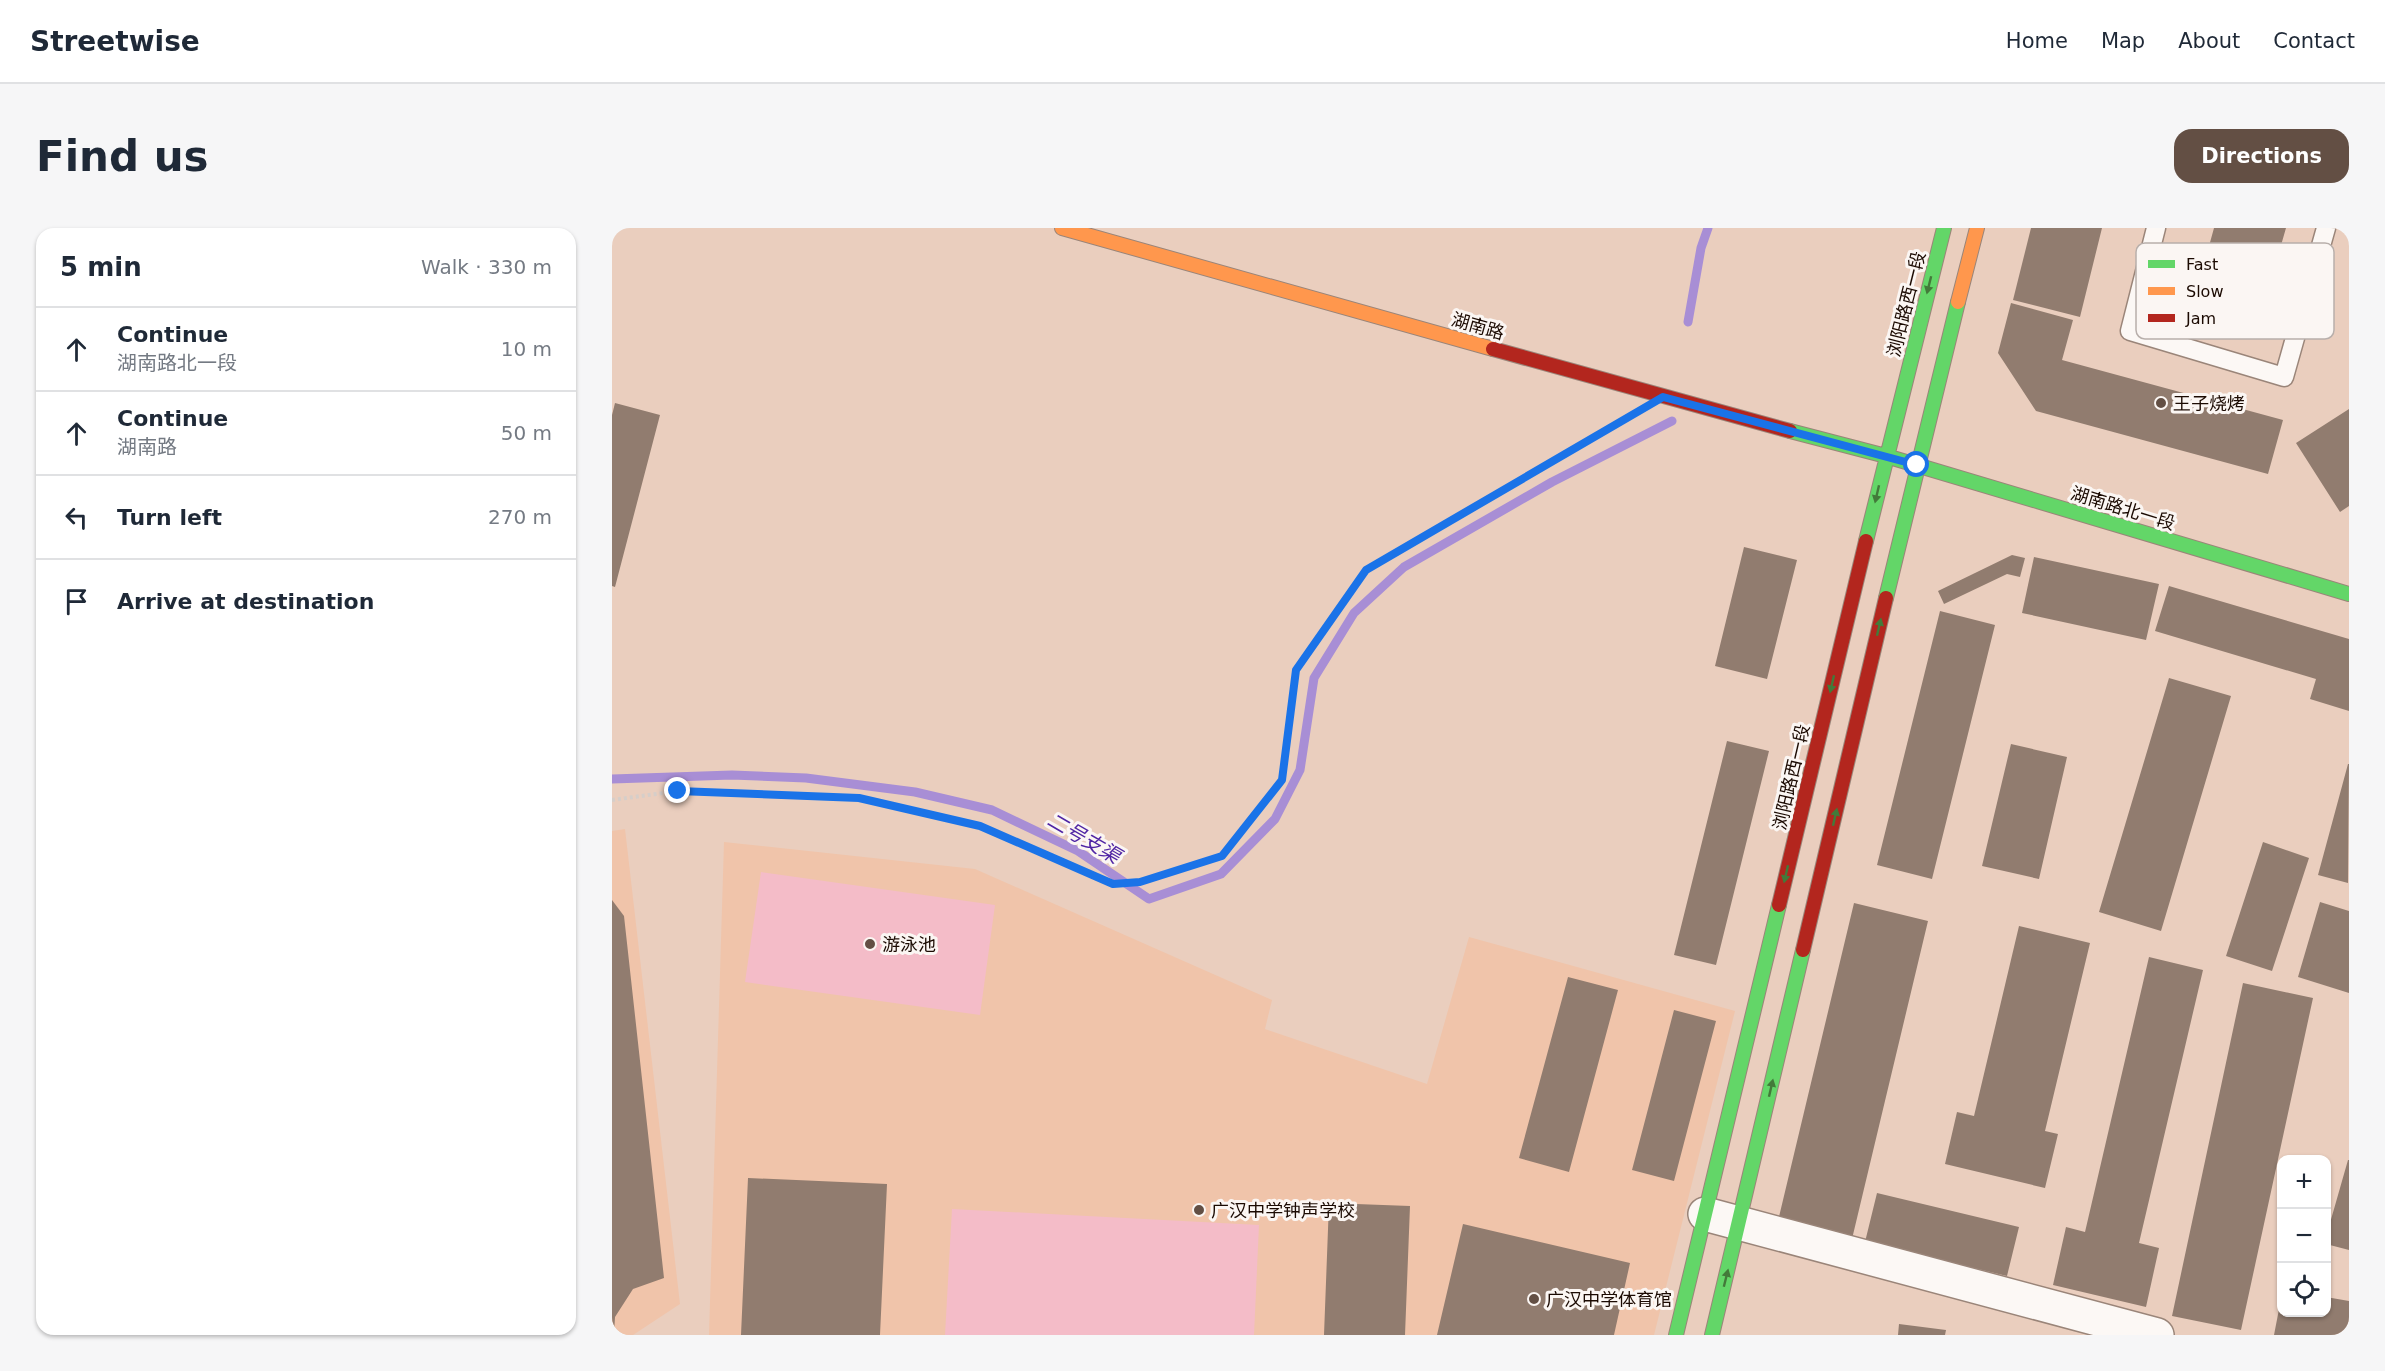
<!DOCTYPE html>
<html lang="en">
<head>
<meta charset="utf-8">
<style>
  body { margin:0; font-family:"DejaVu Sans","Noto Sans SC",sans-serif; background:#f6f6f7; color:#1f2937 }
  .controls { position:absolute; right:18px; bottom:18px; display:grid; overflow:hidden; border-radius:12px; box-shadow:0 2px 4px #0004 }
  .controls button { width:54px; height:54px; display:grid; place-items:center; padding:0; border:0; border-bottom:2px solid #e0e1e3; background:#fff; color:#1f2937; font:30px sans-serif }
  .stop { position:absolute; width:18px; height:18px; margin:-14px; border:4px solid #1a73e8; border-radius:50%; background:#fff }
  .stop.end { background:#1a73e8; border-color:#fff; box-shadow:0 2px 6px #0008 }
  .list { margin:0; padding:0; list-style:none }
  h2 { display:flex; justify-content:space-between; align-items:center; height:78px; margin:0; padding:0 24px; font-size:26px }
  h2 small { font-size:20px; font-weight:400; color:#747a83 }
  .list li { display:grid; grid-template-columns:39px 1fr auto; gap:18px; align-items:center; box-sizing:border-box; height:84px; padding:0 24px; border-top:2px solid #e0e1e3 }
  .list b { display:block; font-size:22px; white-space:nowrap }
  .list p { margin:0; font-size:20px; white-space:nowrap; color:#747a83 }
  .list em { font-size:20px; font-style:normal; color:#747a83 }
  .icon { flex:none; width:33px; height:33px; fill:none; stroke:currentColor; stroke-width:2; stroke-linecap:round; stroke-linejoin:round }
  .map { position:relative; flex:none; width:1737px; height:1107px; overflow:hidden; border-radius:18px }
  header { display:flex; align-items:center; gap:36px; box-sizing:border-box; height:84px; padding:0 30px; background:#fff; border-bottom:2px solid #e0e1e3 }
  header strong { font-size:28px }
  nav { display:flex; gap:33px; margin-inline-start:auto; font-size:21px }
  .intro { display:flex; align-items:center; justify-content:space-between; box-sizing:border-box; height:144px; padding:0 36px }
  h1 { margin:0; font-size:42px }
  .button { padding:15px 27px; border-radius:18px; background:#634f44; color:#fff; font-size:21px; font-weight:700 }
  main { display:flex; gap:36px; padding:0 36px }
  aside { flex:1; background:#fff; border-radius:18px; box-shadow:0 2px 4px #0004 }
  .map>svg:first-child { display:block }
</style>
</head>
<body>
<header>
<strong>Streetwise</strong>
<nav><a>Home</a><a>Map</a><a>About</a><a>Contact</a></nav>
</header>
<div class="intro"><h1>Find us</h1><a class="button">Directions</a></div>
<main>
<aside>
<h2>5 min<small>Walk · 330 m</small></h2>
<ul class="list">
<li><svg class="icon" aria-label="ahead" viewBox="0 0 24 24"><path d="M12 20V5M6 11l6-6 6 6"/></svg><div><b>Continue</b><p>湖南路北一段</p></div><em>10 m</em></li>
<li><svg class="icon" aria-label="ahead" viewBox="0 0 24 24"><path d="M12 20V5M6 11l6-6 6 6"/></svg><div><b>Continue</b><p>湖南路</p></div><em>50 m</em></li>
<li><svg class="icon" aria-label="left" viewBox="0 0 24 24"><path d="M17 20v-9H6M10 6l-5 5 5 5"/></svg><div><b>Turn left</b></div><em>270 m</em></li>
<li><svg class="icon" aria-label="arrive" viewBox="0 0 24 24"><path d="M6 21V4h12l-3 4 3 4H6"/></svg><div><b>Arrive at destination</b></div></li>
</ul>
</aside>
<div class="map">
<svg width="1737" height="1107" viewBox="0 0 1737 1107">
  <rect width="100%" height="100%" fill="#eacebe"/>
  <path fill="#f0c4aa" d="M13 601 68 1076 21 1107H0V603Z
    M112 614 363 641 660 772 653 801 815 856 857 709 1123 783 1042 1107H97Z"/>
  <path fill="#f4bcc8" d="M149 644 383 677 368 787 133 754Z
    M340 981 647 997 642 1107H333Z"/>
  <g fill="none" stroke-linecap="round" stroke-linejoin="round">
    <path stroke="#a88ed5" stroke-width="9" d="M1076 94 1089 20 1096 0
      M0 551 120 547 194 550 303 564 380 582 466 623 537 671 609 646 663 591 688 542 702 450 742 385 792 339 940 254 1060 193"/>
  </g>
  <path fill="#917c6f" d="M1419 0H1490L1468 89 1401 72Z
    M1602 0H1674L1655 66 1589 47Z
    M1399 75 1461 92 1450 132 1671 192 1656 246 1424 183 1386 125Z
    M3 175 48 187 3 359 0 358V187Z
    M1737 181V278L1728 284 1684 215Z
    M1132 319 1185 332 1155 451 1103 438Z
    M1400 327 1413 330 1408 349 1395 346 1332 376 1326 363Z
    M1422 329 1547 356 1534 412 1410 385Z
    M1557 358 1737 411V483L1698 471 1704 451 1543 403Z
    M1328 383 1383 397 1320 651 1265 637Z
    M1557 450 1619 468 1549 703 1487 684Z
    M1115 513 1157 523 1104 737 1062 727Z
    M1399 516 1455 529 1427 651 1370 638Z
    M1736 536H1737L1736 655 1706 647Z
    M1651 614 1697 630 1660 743 1614 728Z
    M0 672 12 688 52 1050 21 1061 3 1089 2 1106H0Z
    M1708 674 1737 683V765L1686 749Z
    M1242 675 1316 693 1240 1011 1166 993Z
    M1407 698 1478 715 1433 903 1446 906 1433 960 1333 936 1345 884 1362 888Z
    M1537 729 1591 742 1527 1015 1547 1020 1534 1079 1441 1057 1454 999 1473 1004Z
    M956 749 1006 762 957 944 907 930Z
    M1631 755 1701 770 1629 1102 1560 1088Z
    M1062 782 1104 793 1062 953 1020 942Z
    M1736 932H1737V1022L1714 1016V1009Z
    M136 950 275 956 268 1107H129Z
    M1265 965 1407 999 1395 1048 1253 1014Z
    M717 975 798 978 793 1107H712Z
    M851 996 1018 1035 1002 1107H825Z
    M1714 1069 1737 1073V1107H1662L1668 1076 1670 1084H1714Z
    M1287 1096 1334 1102 1333 1107H1286Z"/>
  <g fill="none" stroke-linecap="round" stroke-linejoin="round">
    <g stroke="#9a8579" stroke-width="21">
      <path id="lane" d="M1544 0 1518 103 1672 149 1714 0"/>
    </g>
    <g stroke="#9a8579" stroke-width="36">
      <path id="street" d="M1093 986 1545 1107"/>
    </g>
    <g stroke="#9a8579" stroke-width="16">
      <path id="fast" d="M1178 203 1274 228 1737 366
        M1254 313 1332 0
        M1274 370 1346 74
        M1064 1107 1167 677
        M1100 1107 1191 722"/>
    </g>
    <g stroke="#9a8579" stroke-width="16">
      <path id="slow" d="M450 0 881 121
        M1346 74 1365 0"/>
    </g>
    <g stroke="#9a8579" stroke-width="16">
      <path id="jam" d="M881 121 1178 203
        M1167 677 1254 313
        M1191 722 1274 370"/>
    </g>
    <path stroke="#d6cec9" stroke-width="4" stroke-dasharray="3 3" stroke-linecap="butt" d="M0 572 66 563 247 570 367 598 501 656 528 654 610 628 670 552 684 442 754 342 1013 192"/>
    <use href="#lane" stroke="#fcf8f5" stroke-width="18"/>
    <use href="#street" stroke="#fcf8f5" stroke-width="33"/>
    <use href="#fast" stroke="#63d668" stroke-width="14"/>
    <use href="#slow" stroke="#ff974d" stroke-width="14"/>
    <use href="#jam" stroke="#b3261e" stroke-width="14"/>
  </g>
  <defs><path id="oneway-solid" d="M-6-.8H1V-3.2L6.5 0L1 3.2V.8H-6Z" transform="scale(1.5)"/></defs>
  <g fill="#437a3a">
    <use href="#oneway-solid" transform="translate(1317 57) rotate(104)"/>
    <use href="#oneway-solid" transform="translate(1265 266) rotate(103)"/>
    <use href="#oneway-solid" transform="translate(1267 399) rotate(-77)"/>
    <use href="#oneway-solid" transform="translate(1220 456) rotate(103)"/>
    <use href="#oneway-solid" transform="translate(1223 589) rotate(-77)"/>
    <use href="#oneway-solid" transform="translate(1174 646) rotate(103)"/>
    <use href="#oneway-solid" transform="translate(1159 860) rotate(-77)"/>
    <use href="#oneway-solid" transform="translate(1114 1050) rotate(-76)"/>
  </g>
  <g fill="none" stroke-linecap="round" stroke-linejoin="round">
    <path stroke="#1a73e8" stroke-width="8" d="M66 563 247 570 368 598 501 656 528 654 610 628 670 552 684 442 754 342 1051 169 1305 237"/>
  </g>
  <g fill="#634f44" stroke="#fbf6f3" stroke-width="2">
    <circle cx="1549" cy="175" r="6"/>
    <circle cx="258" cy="716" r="6"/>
    <circle cx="587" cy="982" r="6"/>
    <circle cx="922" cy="1071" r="6"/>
  </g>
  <g text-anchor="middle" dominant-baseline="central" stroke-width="6" stroke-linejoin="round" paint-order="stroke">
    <g font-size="18" fill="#1b0a02" stroke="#fbf6f3">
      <text transform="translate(1294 76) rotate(-76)">浏阳路西一段</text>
      <text transform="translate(866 98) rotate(16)">湖南路</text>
      <text transform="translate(1511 280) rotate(17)">湖南路北一段</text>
      <text transform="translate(1179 549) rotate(-77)">浏阳路西一段</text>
    </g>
    <g font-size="18" fill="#1b0a02" stroke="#fbf6f3" text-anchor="start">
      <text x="1561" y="175">王子烧烤</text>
      <text x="270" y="716">游泳池</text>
      <text x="599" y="982">广汉中学钟声学校</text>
      <text x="934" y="1071">广汉中学体育馆</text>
    </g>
    <g font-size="20" font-style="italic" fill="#5025a4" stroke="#fbf6f3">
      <text transform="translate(472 610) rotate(30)">二号支渠</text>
    </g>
  </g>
  <rect x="1524" y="15" width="198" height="96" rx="9" fill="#fbf6f3" stroke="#b8afab" stroke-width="1.5"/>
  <rect x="1536" y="32" width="27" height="8" fill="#63d668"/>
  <rect x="1536" y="59" width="27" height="8" fill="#ff974d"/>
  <rect x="1536" y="86" width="27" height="8" fill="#b3261e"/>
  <g font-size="16" fill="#1b0a02">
    <text x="1574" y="42">Fast</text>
    <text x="1574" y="69">Slow</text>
    <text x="1574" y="96">Jam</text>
  </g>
</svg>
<div class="controls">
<button>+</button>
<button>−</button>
<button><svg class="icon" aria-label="locate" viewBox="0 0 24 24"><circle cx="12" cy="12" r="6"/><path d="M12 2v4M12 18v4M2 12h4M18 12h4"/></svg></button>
</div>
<div class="stop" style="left:1305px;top:237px"></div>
<div class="stop end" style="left:66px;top:563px"></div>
</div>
</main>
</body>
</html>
